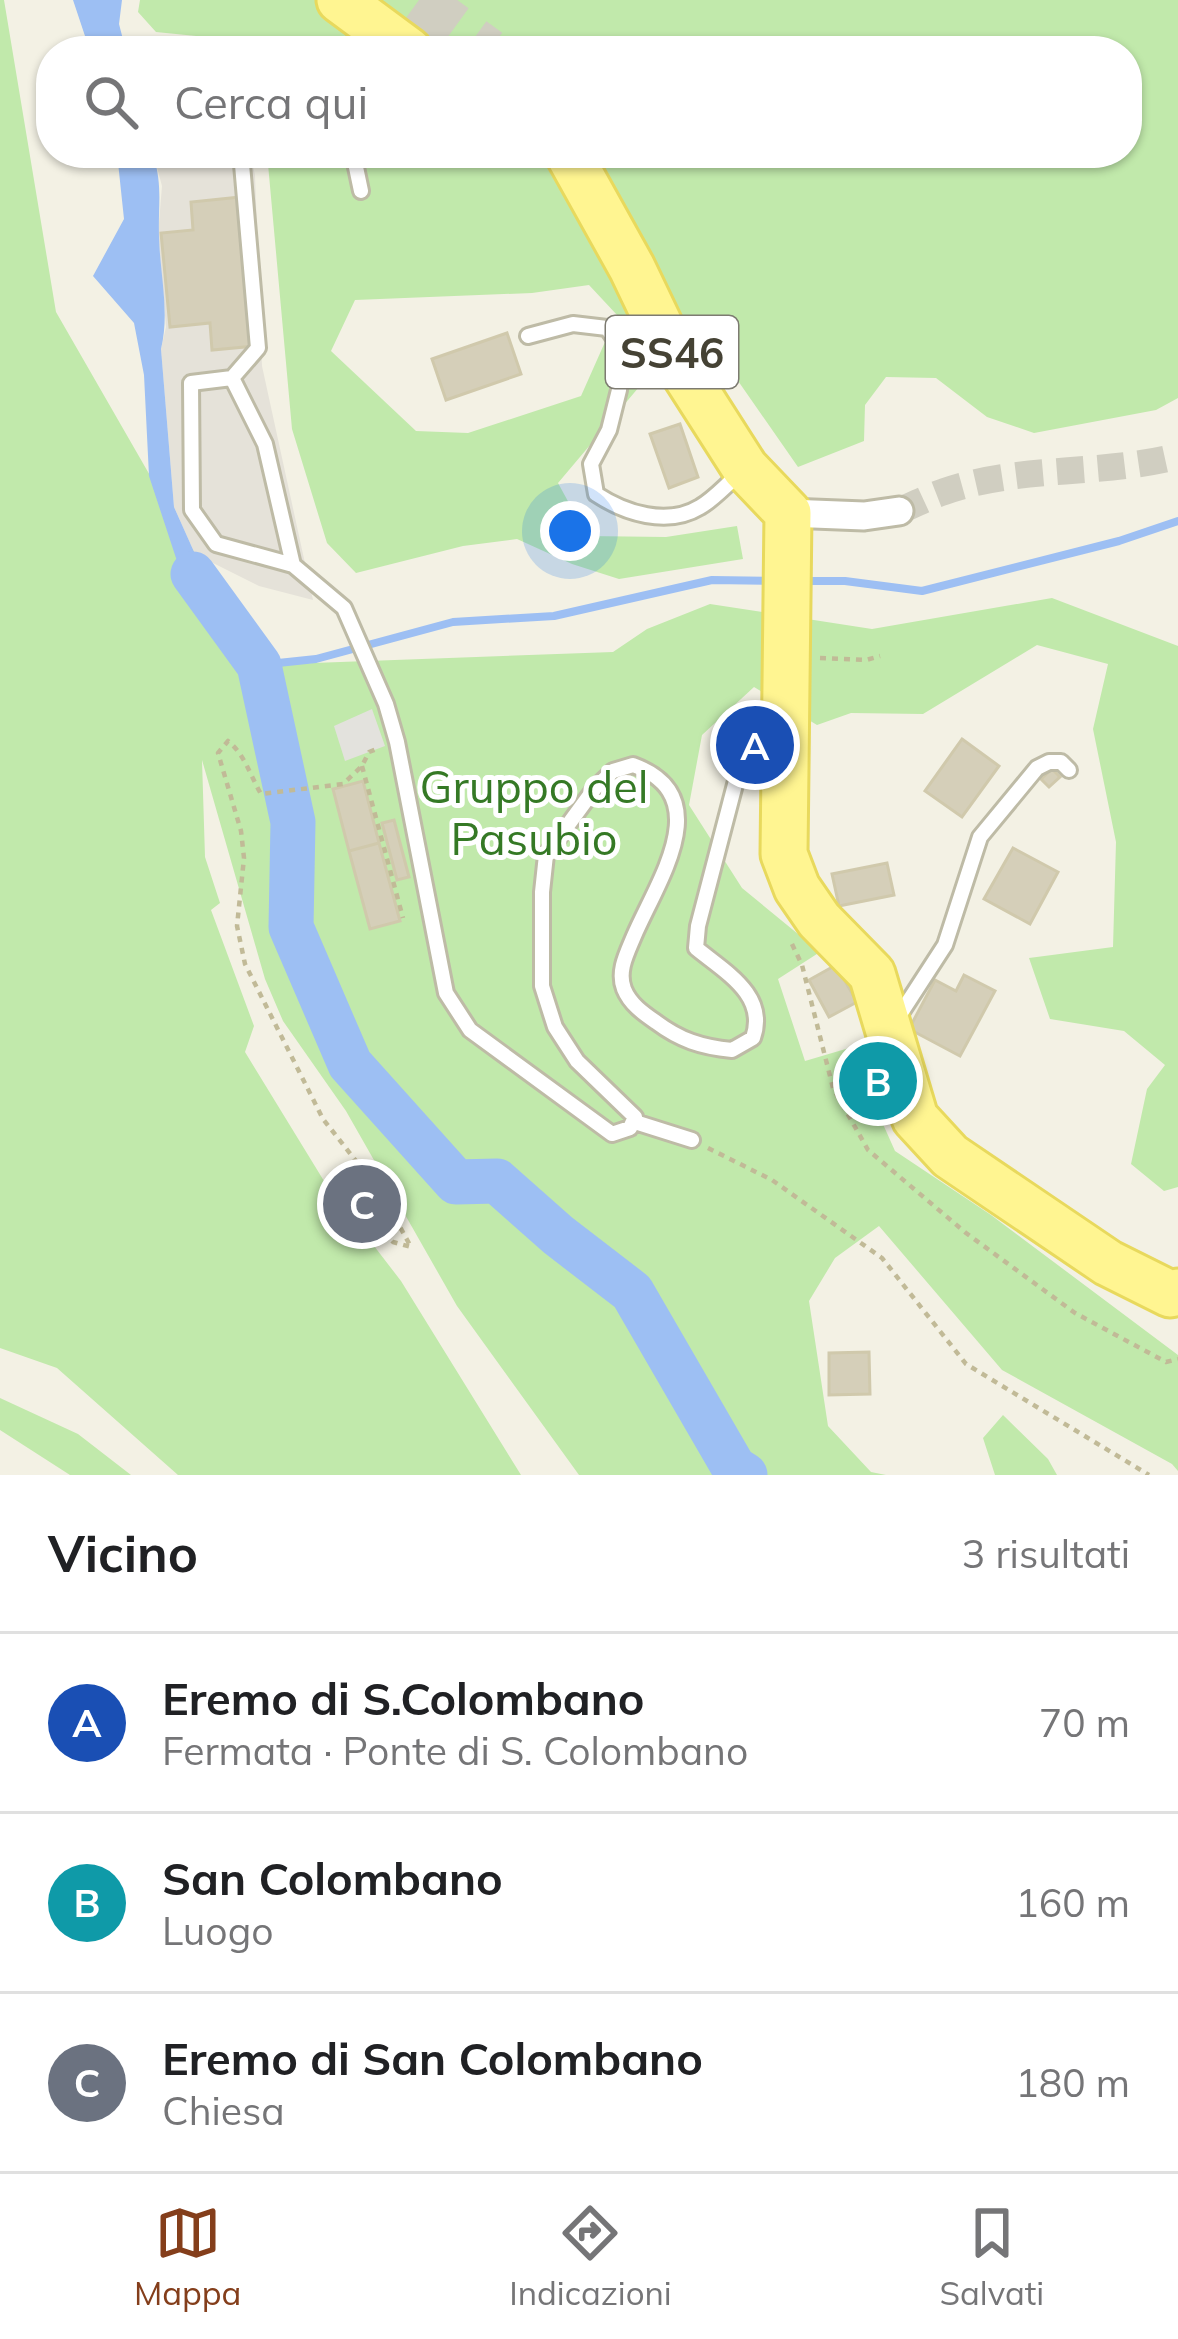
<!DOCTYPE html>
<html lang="it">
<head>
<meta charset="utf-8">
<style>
  body { margin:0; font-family:Mulish,sans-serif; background:#f6f6f6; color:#202124 }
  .you { position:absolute; left:570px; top:531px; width:42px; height:42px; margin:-30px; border:9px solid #fff; border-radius:50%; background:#1a73e8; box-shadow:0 0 0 18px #1a73e833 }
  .badge { display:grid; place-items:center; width:78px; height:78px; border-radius:50%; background:#843e1b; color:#fff; font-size:39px; font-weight:700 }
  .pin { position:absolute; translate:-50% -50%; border:6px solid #fff; box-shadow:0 3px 12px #0006 }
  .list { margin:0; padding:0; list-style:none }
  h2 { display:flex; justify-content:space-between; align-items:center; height:156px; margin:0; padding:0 48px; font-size:51px }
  h2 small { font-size:39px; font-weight:400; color:#757577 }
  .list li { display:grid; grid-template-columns:78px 1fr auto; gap:36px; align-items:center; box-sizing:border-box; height:180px; padding:0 48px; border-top:3px solid #e0e0e0 }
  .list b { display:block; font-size:45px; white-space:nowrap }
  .list p { margin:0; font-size:39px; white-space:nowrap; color:#757577 }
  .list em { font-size:39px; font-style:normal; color:#757577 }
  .icon { flex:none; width:66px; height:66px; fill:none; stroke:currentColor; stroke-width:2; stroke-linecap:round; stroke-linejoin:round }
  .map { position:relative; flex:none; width:1178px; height:1475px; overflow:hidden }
  .search { position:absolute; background:#fff; box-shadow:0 3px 9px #0004; left:36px; right:36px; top:36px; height:132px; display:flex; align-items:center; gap:30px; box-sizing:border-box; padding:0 42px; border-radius:48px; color:#757577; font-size:45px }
  .sheet { height:696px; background:#fff }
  nav { display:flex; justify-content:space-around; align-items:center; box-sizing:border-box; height:168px; border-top:3px solid #e0e0e0; background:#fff; font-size:33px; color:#757577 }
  nav a { display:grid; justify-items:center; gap:6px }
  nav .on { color:#843e1b }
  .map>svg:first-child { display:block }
</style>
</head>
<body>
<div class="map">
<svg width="1178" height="1475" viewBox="0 0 1178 1475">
  <rect width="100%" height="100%" fill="#f3f1e4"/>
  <path fill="#e5e2d9" d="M153 153H250L255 175 262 366 313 600 259 586 195 554 174 507 161 349 166 327 158 234 162 186Z"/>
  <path fill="#c1e9ab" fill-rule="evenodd" d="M0 0H4L56 312 259 665 613 652 647 629 710 604 872 629 1052 598 1178 646V1187L1164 1191 1131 1164 1147 1089 1165 1065 1124 1031 1050 1019 1029 958 1113 947 1116 842 1093 729 1108 664 1037 645 923 714 851 713 817 725 754 687 702 735 689 805 742 888 820 952 778 979 805 1061 849 1048 895 1151 991 1215 1178 1355V1471L1172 1464 1002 1370 879 1226 835 1258 809 1301 828 1426 871 1472 886 1475H579L457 1306 346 1111 283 1021 265 979 202 760 205 857 220 903 211 910 254 1026 245 1052 324 1181 401 1281 521 1475H178L57 1368 0 1348Z
    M140 0H1178V398L1156 410 1034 433 987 417 936 378 886 377 865 405 864 441 798 467 727 365 650 374 558 483 587 536 666 537 737 526 743 559 619 579 572 564 517 539 463 546 356 573 327 543 292 429 267 153H1127V51H235L226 39 156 32 138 12ZM589 285 617 315 581 396 468 433 416 431 331 351 355 300 532 293Z
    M0 1398 78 1434 131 1475H70L0 1430Z
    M1003 1415 1048 1459 1057 1475H995L983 1438Z"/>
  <path fill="#e3e2dd" d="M372 709 385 746 345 761 334 726Z"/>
  <path fill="#9dbff3" d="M73 0H122L119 24 126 51H90Z
    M117 153H153C163 188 158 203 159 237 160 275 170 312 161 349L174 507 195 554 241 613 207 631 176 558 149 476 144 375 134 323 93 276 124 219Z"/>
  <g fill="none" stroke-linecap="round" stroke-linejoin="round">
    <path stroke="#9dbff3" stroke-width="8" d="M800 581H845L922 591 1119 541 1178 521
      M259 665 316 659 453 622 554 616 712 580 773 581"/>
    <path stroke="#9dbff3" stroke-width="45" d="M193 574 259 665 293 822 291 927 350 1064 456 1182 497 1181 558 1235 632 1292 734 1468 745 1475"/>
  </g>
  <path fill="#d5cfb9" stroke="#d0c9ac" stroke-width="3" d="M241 197 255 346 212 350 210 323 170 327 161 233 193 230 191 202Z
    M507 333 521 374 446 400 432 359Z
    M680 424 698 477 669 488 650 434Z
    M962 739 999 766 962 817 925 791Z
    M1052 769 1060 777 1049 787 1041 779Z
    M363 781 379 843 349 851 333 789Z
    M394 820 409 877 397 880 382 823Z
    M379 843 400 921 370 929 349 851Z
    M1013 848 1058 872 1030 924 984 899Z
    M887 863 894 895 839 906 832 874Z
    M836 965 857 1002 829 1017 809 980Z
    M964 975 995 991 960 1056 909 1029 935 980 956 991Z
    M358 1187 377 1210 365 1220 346 1197Z
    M869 1352 870 1394 829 1395V1353Z"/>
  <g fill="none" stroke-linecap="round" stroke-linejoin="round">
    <path stroke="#d0cec1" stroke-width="27" stroke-dasharray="27 14" stroke-linecap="butt" d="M899 511C914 505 928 497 943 492 1018 465 1102 476 1178 456"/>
    <path stroke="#d0cec1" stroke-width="45" stroke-dasharray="45 22" stroke-linecap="butt" d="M419 0 489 51"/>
    <g stroke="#bebba6" stroke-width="20">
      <path id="service" d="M296 51H308
        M353 153 361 191
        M528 336 573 324 607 328 623 351 619 390 609 430 591 464 596 494C625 513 667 527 700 507 714 499 726 485 738 475
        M232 378 258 348 241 153
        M293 565 216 544 192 510 191 383 232 378 265 444 293 565 344 608 386 704 397 742 446 993 470 1030 612 1134 630 1128 635 1117 577 1061 555 1027 542 986V892L546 855 595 788 613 771 633 765C718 796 658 880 634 936 627 953 617 971 624 989 630 1004 643 1013 656 1022 680 1040 701 1047 732 1050L753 1038C768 995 725 972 696 948L698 926 749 731 774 713
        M897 1019 945 945 980 837 1037 768 1049 762H1061L1069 770
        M635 1122 692 1140"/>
    </g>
    <g stroke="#bebba6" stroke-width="33">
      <path id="minor" d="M788 513 864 516 899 511"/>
    </g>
    <g stroke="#e8d95d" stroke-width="51">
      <path id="primary" d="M340 0 409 51
        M568 153 632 268 676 360 745 468 788 513 784 854 797 888 819 920 872 974 915 1118 950 1156 1108 1263 1170 1294 1178 1292"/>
    </g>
    <path stroke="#c1ba97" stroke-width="4.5" stroke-dasharray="6 6" stroke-linecap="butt" d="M820 658 866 660 880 656
      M362 766 403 918
      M792 944 802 965 833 1088 868 1150 966 1233 1075 1313 1166 1362 1178 1359
      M708 1148 772 1180 882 1258 966 1364 1149 1475
      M375 1224 393 1242 411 1247 382 1194 323 1119 245 964 237 926 244 858 241 831 218 753 228 741C245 755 250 775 261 794L343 784 362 766 369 752 379 748"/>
    <use href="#service" stroke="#fff" stroke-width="14"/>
    <use href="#minor" stroke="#fff" stroke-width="27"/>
    <use href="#primary" stroke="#fff591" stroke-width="45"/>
  </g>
  <g text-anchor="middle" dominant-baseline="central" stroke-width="10" stroke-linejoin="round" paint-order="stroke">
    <rect fill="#fff" stroke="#7d7b71" stroke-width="3" x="606" y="316" width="132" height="72" rx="9"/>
    <g font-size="42" font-weight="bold" fill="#454234">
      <text x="672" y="352">SS46</text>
    </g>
    <g font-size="45" fill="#357925" stroke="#fff">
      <text x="534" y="786">Gruppo del<tspan x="534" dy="52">Pasubio</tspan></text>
    </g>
  </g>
</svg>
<div class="you"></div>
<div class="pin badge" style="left:755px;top:745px;background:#1a4fb4">A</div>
<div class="pin badge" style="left:878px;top:1081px;background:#0f9aa8">B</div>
<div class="pin badge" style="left:362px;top:1204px;background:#6b7280">C</div>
<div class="search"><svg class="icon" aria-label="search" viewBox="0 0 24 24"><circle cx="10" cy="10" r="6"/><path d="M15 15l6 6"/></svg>Cerca qui</div>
</div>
<section class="sheet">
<h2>Vicino<small>3 risultati</small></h2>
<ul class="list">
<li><span class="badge" style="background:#1a4fb4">A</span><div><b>Eremo di S.Colombano</b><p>Fermata · Ponte di S. Colombano</p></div><em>70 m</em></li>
<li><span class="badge" style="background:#0f9aa8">B</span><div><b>San Colombano</b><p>Luogo</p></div><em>160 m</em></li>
<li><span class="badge" style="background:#6b7280">C</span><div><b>Eremo di San Colombano</b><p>Chiesa</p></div><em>180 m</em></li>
</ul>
</section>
<nav>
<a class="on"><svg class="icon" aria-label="map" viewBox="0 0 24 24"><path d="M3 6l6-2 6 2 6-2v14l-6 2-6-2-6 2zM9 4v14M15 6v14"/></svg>Mappa</a>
<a><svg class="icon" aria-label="directions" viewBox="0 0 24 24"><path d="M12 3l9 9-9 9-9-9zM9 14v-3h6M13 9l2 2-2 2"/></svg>Indicazioni</a>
<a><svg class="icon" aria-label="saved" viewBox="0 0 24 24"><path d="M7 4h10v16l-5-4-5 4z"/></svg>Salvati</a>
</nav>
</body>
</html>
